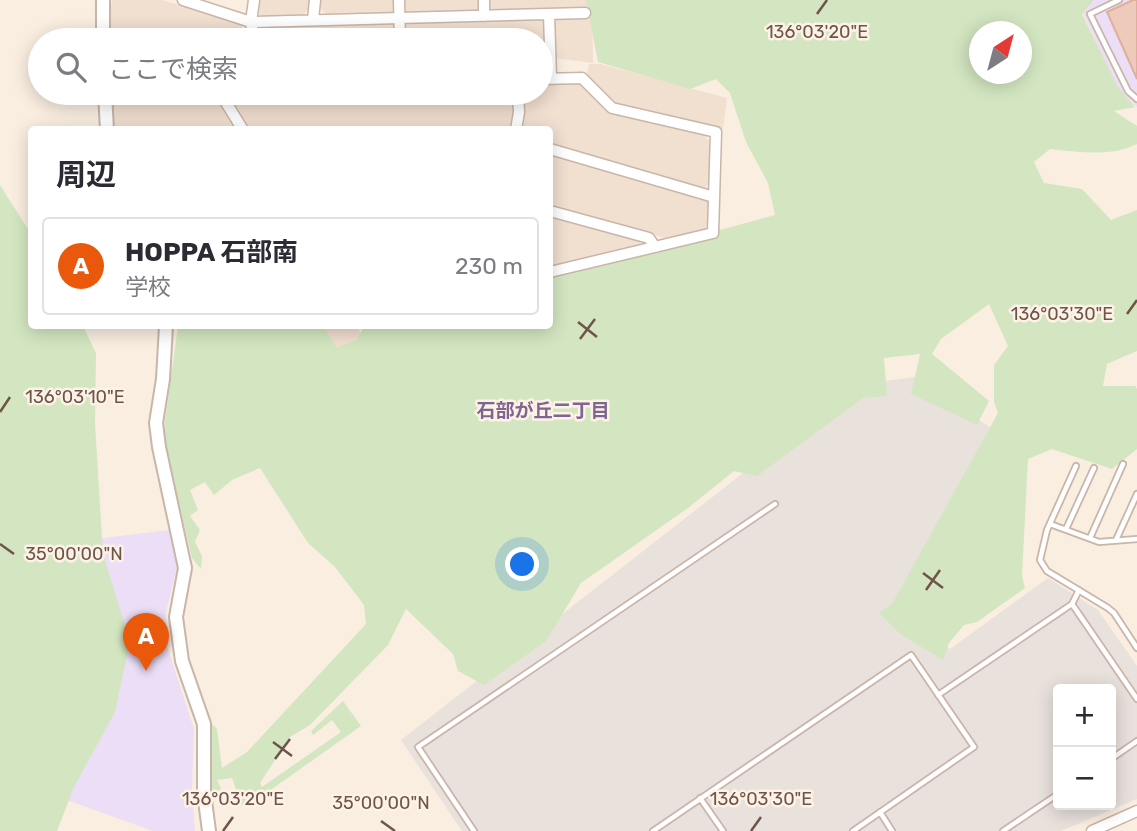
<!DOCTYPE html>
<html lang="ja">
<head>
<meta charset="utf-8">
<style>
  body { margin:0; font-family:Rubik,"Noto Sans JP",sans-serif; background:#f7f7f7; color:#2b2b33 }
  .controls { position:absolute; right:21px; bottom:21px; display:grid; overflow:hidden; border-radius:7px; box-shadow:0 4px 18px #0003 }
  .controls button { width:63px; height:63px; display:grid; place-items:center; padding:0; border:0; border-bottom:2px solid #e1e1e2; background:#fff; color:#2b2b33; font:35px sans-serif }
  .compass { position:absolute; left:969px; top:21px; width:63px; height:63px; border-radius:50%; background:#fff; box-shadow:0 4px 18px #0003; rotate:36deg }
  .you { position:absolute; left:523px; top:565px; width:24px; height:24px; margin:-18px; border:5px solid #fff; border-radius:50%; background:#1a73e8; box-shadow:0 0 0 10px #1a73e833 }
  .badge { display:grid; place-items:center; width:46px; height:46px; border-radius:50%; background:#ea580c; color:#fff; font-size:23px; font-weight:700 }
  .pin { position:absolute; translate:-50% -58px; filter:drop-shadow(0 2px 4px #0008) }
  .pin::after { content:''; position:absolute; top:37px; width:24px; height:21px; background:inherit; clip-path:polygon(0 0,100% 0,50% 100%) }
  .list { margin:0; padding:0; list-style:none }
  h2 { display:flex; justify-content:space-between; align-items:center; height:91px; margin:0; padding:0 28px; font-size:30px }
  h2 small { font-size:23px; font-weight:400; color:#7c7c81 }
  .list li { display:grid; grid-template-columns:46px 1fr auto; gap:21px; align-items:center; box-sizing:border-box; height:98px; margin:0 14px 14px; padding:0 14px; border:2px solid #e1e1e2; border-radius:7px }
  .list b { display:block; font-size:26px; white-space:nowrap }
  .list p { margin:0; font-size:23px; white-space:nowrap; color:#7c7c81 }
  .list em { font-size:23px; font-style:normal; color:#7c7c81 }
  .icon { flex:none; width:38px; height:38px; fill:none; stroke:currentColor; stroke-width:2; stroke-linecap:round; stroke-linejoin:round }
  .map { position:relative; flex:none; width:1137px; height:831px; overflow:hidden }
  .search { position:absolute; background:#fff; box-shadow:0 4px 18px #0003; left:28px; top:28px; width:525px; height:77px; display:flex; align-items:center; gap:18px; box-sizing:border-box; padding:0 24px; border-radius:38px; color:#7c7c81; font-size:26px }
  .panel { position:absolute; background:#fff; box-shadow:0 4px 18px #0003; left:28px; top:126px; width:525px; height:203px; border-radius:7px }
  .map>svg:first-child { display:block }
</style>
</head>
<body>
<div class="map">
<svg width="1137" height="831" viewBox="0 0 1137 831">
  <rect width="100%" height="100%" fill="#faeee1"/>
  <path fill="#f1dfd0" d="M112 0H162L240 24 247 34 248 40H111L109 15Z
    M259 0H311L310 8 303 15 262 17 258 11Z
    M321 0H394L395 12 391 16 327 15 320 8Z
    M402 0H480V8L476 14 408 16 402 11Z
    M488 0H587L590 10 496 13 488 7Z
    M555 16 592 17 593 63 554 58 552 23Z
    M541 18 547 23V70L543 75H541V40H403V27L407 23Z
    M391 23 395 26 396 40H259L257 34 262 27 350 26 351 24Z
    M589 64H600L727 98 723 129 617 106 587 76Z
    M541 82H572L584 86 611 114 704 134 709 142V184L702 190 550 146V130H519L523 93H541Z
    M111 93H200L220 101 237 129H115L111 125Z
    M226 93H516L513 129 249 130Z
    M550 152 706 198 712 205V225L707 231 669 239 550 206Z
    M550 216 640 241V248L550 269Z
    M322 326H357L362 336 337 349Z"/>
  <path fill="#e9e1dc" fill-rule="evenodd" d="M915 377 994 430 894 616 950 649 1048 578 1098 610 1137 666V799L1061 831H462L401 740 770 452 864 384ZM1058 689H1111V805H1058Z"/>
  <path fill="#ebdef6" d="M1095 0H1137V107L1118 90 1080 7Z
    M169 530 177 567 166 612 167 646 194 729 192 790 195 831H153L64 799 96 539Z"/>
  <path fill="#d3e6c1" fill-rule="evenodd" d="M586 0H1094L1082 14 1118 87 1135 107 1114 111 1137 126V144C1112 157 1078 152 1050 149L1034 162 1044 183 1082 189 1111 220 1137 210V351L1107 364 1103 386H1135L1137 389V449L1112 469 1052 449 1028 459 1022 576 1025 588 977 622 964 625 949 643 943 660 900 634 879 613 892 604 998 413 994 402V365L1008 346 989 304 941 339 932 354 989 401 977 425 911 394 920 354 884 358 887 396 863 398 757 476 734 471 688 508 581 583 546 641 484 685 458 671 453 654 406 609 388 645 310 725 290 737 260 783 262 787 341 732 332 720 313 735 311 731 343 701 361 726 248 806 241 804 232 778 217 780 221 788 217 795 212 792V724L217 729 222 768 247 752 366 624 364 605 335 567 308 543 260 468 232 480 214 495 205 482 190 490 198 510 190 516 200 530 195 542 202 556 201 569 192 558 168 458 164 429 178 326H323L337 348 357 339 364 327 370 326H550V276L775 215 768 183 746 142 730 93 716 79 690 89 598 62ZM979 32H1021V74H979Z
    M0 185 31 234 32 326H83L96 353 95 423 103 554 130 641 115 712 74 787 57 831H0Z"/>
  <path fill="#edcaba" stroke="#dfaf9c" stroke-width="2" d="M1133 0H1137V79L1107 12Z"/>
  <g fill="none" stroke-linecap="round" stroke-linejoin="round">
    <g stroke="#c9b5a9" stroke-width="8">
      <path id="service" d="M1119 0 1090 14 1128 91 1137 99
        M1076 466 1047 530 1040 560 1047 571 1108 608 1114 613 1137 648
        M1050 524 1099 542 1137 539
        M1066 529 1094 468
        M1090 538 1123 464
        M1116 540 1137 494
        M1072 604 1137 699
        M938 695 1072 604 1079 590
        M1111 759 1137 741
        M700 798 723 831
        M880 812 892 831
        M474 831 418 747 775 504
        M653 831 911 655 974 747 853 831
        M1003 831 1058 794"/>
    </g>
    <g stroke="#c9b5a9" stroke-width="13">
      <path id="minor" d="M183 0 251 22 585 13
        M399 0 400 40
        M484 0V16
        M549 14 551 78
        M313 20 315 0
        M254 40 251 22 254 0
        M541 79 582 78 612 108 716 132 713 233 550 272
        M214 93 222 96 243 130
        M516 130 519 112 518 93
        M550 149 714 197
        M550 211 649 238 655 247
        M1092 831 1137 811"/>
    </g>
    <g stroke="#c9b5a9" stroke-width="16">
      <path id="tertiary" d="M103 40V0
        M105 93 107 130
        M166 326 163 379 156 423 159 447 185 568 176 617 182 661 204 724V793L209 831"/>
    </g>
    <use href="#service" stroke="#fff" stroke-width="4.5"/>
    <use href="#minor" stroke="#fff" stroke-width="10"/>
    <use href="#tertiary" stroke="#fff" stroke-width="12"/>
  </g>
  <path fill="none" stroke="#6f544a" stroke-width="2.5" d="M817 14 827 0M1127 314 1137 300M578 322 597 337M580 339 595 319M0 412 10 397M0 544 14 554M923 573 943 588M926 590 940 570M273 742 292 756M275 759 290 739M381 821 395 831M223 831 233 817M751 831 761 817"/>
  <g text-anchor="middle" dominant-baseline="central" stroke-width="5" stroke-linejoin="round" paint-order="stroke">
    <g font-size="19" font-weight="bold" fill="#7f6692" stroke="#fdf2e6">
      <text x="543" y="410">石部が丘二丁目</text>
    </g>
  </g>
  <g font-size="18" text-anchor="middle" fill="#6f544a" stroke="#fdf2e6" stroke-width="5" stroke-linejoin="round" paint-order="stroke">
    <text x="817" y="38">136°03'20"E</text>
    <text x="1062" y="320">136°03'30"E</text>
    <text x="75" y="403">136°03'10"E</text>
    <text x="74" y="560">35°00'00"N</text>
    <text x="233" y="805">136°03'20"E</text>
    <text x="761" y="805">136°03'30"E</text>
    <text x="381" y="809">35°00'00"N</text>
  </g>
</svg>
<div class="controls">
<button>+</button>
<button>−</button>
</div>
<svg class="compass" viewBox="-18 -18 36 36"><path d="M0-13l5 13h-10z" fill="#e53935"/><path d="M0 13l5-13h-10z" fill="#7c7c81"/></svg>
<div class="you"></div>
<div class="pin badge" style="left:146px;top:671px">A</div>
<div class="search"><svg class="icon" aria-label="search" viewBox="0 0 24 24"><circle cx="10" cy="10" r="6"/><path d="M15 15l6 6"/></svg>ここで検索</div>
<section class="panel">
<h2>周辺<small></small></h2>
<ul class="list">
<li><span class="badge">A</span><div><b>HOPPA 石部南</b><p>学校</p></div><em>230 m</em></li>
</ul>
</section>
</div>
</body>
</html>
